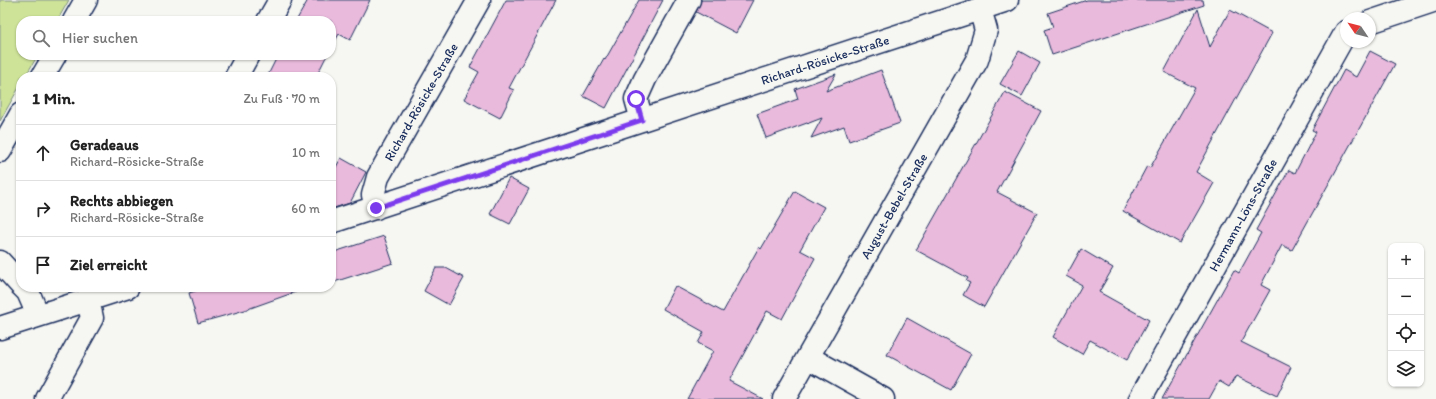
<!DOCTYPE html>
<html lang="de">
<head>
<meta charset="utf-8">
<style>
  body { margin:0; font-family:Itim,sans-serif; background:#f6f6f6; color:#222 }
  .controls { position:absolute; right:12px; bottom:12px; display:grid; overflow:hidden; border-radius:8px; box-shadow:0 1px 3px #0004 }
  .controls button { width:36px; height:36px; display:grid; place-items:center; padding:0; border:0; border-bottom:1px solid #e0e0e0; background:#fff; color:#222; font:20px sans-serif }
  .compass { position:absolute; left:1340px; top:12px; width:36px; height:36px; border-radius:50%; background:#fff; box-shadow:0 1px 3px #0004; rotate:305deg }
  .stop { position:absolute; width:12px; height:12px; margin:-9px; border:3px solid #7c3aed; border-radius:50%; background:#fff }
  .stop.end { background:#7c3aed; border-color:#fff; box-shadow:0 1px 4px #0008 }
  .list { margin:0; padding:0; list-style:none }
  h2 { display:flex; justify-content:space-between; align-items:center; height:52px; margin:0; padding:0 16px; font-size:17px }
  h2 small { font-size:13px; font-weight:400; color:#767676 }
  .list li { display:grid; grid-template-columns:26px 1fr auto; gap:12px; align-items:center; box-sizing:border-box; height:56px; padding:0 16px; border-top:1px solid #e0e0e0 }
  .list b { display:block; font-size:15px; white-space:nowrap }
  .list p { margin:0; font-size:13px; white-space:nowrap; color:#767676 }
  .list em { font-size:13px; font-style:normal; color:#767676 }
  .icon { flex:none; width:22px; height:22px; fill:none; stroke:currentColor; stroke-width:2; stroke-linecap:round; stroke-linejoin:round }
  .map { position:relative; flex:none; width:1436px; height:399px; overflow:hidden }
  .search { position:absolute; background:#fff; box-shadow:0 1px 3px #0004; left:16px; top:16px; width:320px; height:44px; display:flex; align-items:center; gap:10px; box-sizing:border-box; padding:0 14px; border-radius:16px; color:#767676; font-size:15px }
  .panel { position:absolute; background:#fff; box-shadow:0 1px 3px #0004; left:16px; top:72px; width:320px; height:220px; border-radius:16px }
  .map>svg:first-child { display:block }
</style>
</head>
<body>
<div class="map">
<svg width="1436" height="399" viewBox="0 0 1436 399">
  <rect width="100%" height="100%" fill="#f6f6f2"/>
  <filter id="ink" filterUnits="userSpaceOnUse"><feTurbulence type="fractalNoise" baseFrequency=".025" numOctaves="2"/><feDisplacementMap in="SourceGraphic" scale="8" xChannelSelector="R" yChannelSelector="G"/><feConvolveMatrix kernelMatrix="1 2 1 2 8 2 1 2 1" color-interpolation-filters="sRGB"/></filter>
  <g filter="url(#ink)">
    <path fill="#cee398" stroke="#74897b" d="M0 0H69L57 21H21V55H38L25 77H21V84L0 121Z"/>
    <path fill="#e9badc" stroke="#1b2f5e" d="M308 0H370L350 40 339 34 331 48V21H296Z
      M506 0H556L509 88 514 90 500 118 464 99 479 72 470 67Z
      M639 0H663L606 108 583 96 604 59 605 60Z
      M701 0H753L736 33 696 12Z
      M1087 0H1203L1204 5 1052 55 1044 30 1053 27 1048 13Z
      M1198 9 1210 47 1230 10 1272 33 1196 172 1214 183 1180 243 1123 211 1147 166 1150 168 1195 88 1164 72Z
      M1019 51 1040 63 1022 96 1000 84Z
      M1370 51 1395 64 1292 250 1282 245 1261 285 1270 290 1241 342 1291 367 1277 396 1236 376 1229 387 1219 381 1209 399H1162L1234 270 1239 273 1261 233 1256 230 1289 170 1295 173 1316 132 1312 130 1344 70 1356 77Z
      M278 55H327L316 77H267Z
      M881 70 900 123 849 141 844 126 811 138 822 118 809 123 808 124 807 123 766 138 757 114 798 99 795 89 836 74 826 91Z
      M1005 92 1041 111 997 192 1037 213 984 307 963 295 970 283 966 281 968 278 916 250Z
      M341 158 366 172 350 203 331 209V176Z
      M509 178 529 189 510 224 490 214Z
      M795 191 824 207 800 250 815 258 782 319 767 311 729 381 763 399H687L713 351 698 343 704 332 663 309 675 286 723 312 759 247 761 249Z
      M384 236 393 263 331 283V253Z
      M1081 249 1113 268 1099 292 1149 320 1127 360 1090 340 1082 354 1053 337 1082 285 1066 276Z
      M436 268H446L464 278 449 305 424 291Z
      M208 287H300L301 290 245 310 198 323 189 293Z
      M907 318 971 354 951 390 887 355Z"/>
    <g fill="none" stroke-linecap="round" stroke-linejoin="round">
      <g stroke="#1b2f5e" stroke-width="25">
        <path id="minor" d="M74 21 86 0
          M268 21 280 0
          M1370 22 1436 0
          M42 77 55 55
          M236 77 248 55
          M642 120 636 99 645 79 689 0
          M0 151 21 114
          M376 208 373 195 378 177 479 0
          M331 222 1007 0
          M0 262 21 285
          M23 287 28 292 38 315
          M0 328 128 287
          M808 357 883 399
          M47 399 92 318 88 300
          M784 399 977 60 986 30 980 9
          M1140 399 1346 32"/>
      </g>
      <use href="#minor" stroke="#f6f6f2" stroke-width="22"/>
    </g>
  </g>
  <g fill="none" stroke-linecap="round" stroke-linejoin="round" filter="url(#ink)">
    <path stroke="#7c3aed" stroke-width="5" d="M376 208 642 120 636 99"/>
  </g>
  <g text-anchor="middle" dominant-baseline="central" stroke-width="3" stroke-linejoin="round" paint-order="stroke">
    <g font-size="13" fill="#1b2f5e" stroke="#f6f6f2">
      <text transform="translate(825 60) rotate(-18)">Richard-Rösicke-Straße</text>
      <text transform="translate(421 102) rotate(-60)">Richard-Rösicke-Straße</text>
      <text transform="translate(894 206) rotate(-60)">August-Bebel-Straße</text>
      <text transform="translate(1243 215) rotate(-61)">Hermann-Löns-Straße</text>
    </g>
  </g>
</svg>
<div class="controls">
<button>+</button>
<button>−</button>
<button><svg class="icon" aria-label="locate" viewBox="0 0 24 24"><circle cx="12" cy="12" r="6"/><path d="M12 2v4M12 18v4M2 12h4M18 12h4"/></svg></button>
<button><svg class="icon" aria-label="layers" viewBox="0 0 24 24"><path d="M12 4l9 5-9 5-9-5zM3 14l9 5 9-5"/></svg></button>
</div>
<svg class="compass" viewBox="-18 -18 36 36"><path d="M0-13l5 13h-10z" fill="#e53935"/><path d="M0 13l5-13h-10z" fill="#767676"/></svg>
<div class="stop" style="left:636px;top:99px"></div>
<div class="stop end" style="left:376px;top:208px"></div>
<div class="search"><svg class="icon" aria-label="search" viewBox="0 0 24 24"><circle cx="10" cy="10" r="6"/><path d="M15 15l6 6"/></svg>Hier suchen</div>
<section class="panel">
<h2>1 Min.<small>Zu Fuß · 70 m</small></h2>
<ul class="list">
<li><svg class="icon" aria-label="ahead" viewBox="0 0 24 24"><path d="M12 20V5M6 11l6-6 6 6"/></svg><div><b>Geradeaus</b><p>Richard-Rösicke-Straße</p></div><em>10 m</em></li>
<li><svg class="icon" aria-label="right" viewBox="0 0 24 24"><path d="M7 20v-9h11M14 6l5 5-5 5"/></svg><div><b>Rechts abbiegen</b><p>Richard-Rösicke-Straße</p></div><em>60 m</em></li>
<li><svg class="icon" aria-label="arrive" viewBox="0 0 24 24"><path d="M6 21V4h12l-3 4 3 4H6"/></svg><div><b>Ziel erreicht</b></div></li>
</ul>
</section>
</div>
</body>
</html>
